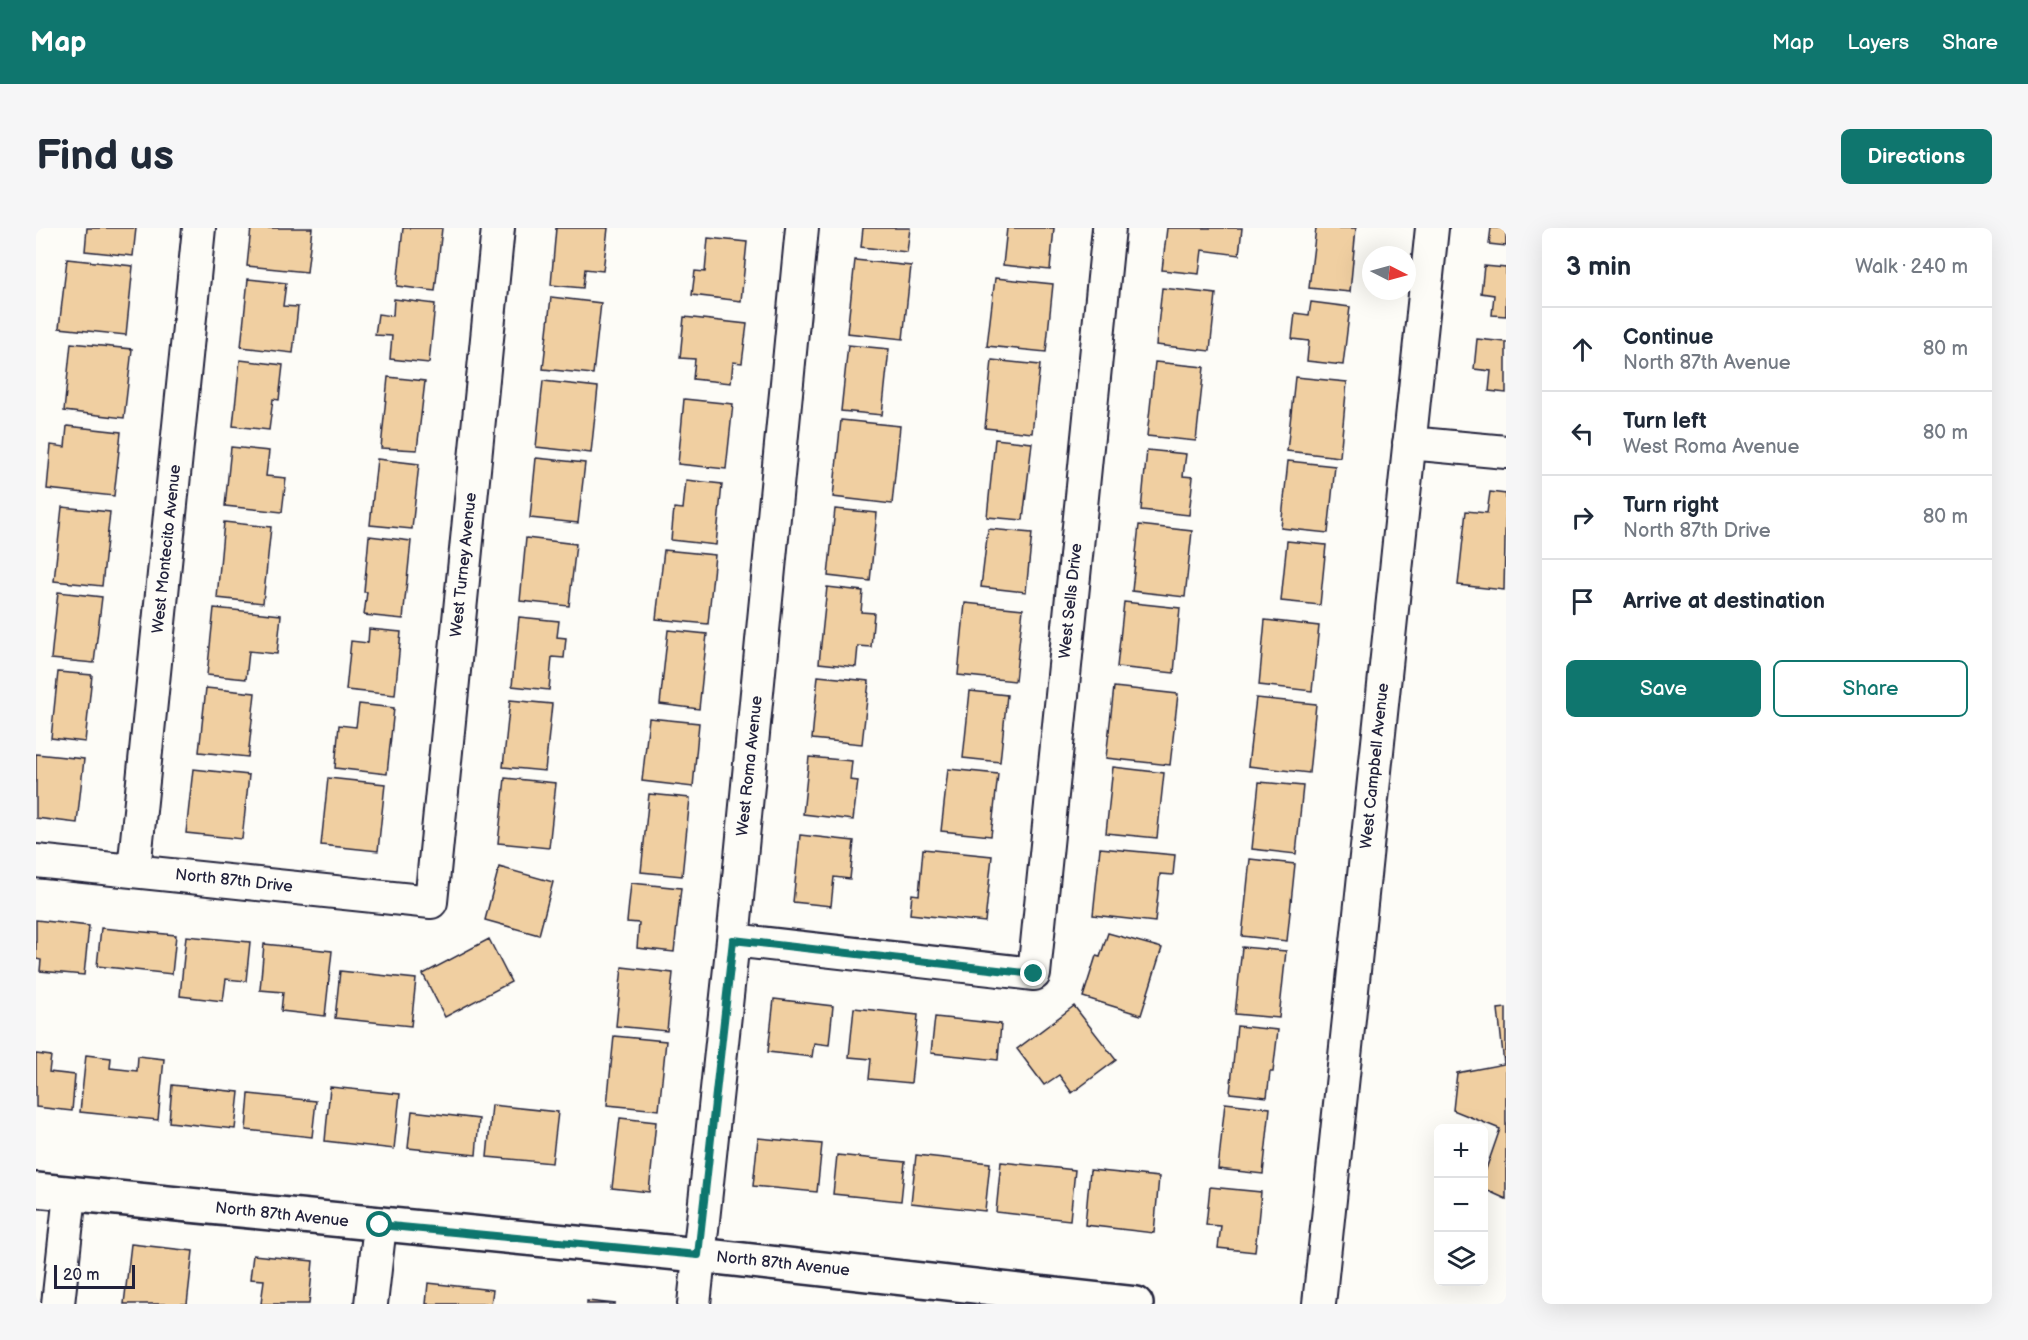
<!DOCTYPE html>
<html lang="en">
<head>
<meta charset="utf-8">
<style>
  body { margin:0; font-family:"Balsamiq Sans",sans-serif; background:#f6f6f7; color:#1f2937 }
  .controls { position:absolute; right:18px; bottom:18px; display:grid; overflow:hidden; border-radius:9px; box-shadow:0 6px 24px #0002 }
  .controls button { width:54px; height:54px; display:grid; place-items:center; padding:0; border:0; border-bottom:2px solid #e0e1e3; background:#fff; color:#1f2937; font:30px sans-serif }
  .compass { position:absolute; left:1326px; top:18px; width:54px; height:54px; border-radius:50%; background:#fff; box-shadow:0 6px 24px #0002; rotate:96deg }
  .scale { position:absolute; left:18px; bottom:15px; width:81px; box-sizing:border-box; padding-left:6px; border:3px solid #22223b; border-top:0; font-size:16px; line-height:21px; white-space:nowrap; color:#22223b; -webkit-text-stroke:4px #fdfcf7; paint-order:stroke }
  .stop { position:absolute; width:18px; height:18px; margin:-14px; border:4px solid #0f766e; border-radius:50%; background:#fff }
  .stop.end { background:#0f766e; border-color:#fff; box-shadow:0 2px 6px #0008 }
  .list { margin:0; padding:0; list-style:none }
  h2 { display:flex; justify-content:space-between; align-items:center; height:78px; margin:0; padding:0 24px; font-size:26px }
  h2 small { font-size:20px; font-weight:400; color:#747a83 }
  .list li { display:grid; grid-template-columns:39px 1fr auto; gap:18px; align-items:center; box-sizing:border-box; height:84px; padding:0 24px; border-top:2px solid #e0e1e3 }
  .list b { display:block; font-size:22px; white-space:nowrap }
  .list p { margin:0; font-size:20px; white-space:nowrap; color:#747a83 }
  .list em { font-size:20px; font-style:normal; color:#747a83 }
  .actions { display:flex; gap:12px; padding:18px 24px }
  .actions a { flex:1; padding:14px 0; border:2px solid #0f766e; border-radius:9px; text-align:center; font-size:21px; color:#0f766e }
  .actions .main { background:#0f766e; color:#fff }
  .icon { flex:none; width:33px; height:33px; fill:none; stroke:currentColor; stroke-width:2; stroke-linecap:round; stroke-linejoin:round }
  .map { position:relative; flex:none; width:1470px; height:1076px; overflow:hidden; border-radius:9px }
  header { display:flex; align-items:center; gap:36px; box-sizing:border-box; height:84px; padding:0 30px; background:#0f766e; color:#fff }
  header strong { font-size:28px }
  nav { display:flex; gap:33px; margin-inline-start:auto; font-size:21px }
  .intro { display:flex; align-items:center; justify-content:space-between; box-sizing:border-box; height:144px; padding:0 36px }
  h1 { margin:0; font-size:42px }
  .button { padding:15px 27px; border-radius:9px; background:#0f766e; color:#fff; font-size:21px; font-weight:700 }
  main { display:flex; gap:36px; padding:0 36px }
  aside { flex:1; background:#fff; border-radius:9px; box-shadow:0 6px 24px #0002 }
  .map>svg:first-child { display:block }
</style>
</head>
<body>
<header>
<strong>Map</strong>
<nav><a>Map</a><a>Layers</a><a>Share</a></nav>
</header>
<div class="intro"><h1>Find us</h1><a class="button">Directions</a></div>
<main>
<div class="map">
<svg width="1470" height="1076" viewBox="0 0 1470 1076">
  <rect width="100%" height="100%" fill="#fdfcf7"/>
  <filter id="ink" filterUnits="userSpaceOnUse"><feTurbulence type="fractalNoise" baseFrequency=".0167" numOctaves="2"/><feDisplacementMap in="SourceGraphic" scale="12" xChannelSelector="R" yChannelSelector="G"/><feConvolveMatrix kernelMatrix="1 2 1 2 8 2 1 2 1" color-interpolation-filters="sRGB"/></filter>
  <g filter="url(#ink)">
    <path fill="#f0cfa1" stroke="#22223b" stroke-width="1.5" d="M51 0H100L97 28 49 23Z
      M215 0H276L271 44 211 38Z
      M367 0H406L399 63 361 58Z
      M520 0H572L567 43 549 41 547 60 515 57Z
      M827 0H874L871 24 825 19Z
      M971 0H1018L1014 42 967 37Z
      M1131 0H1206L1203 27 1166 22 1163 46 1126 42Z
      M1280 0H1320L1314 64 1273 60Z
      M1455 0H1470V18L1453 16Z
      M672 10 711 14 705 73 656 67 659 43 669 44Z
      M31 31 97 38 90 107 23 100Z
      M819 32 875 38 867 111 811 105Z
      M1448 38 1470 40V88L1456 87 1458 67 1445 65Z
      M959 50 1017 56 1010 124 951 118Z
      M212 51 250 55 247 78 262 79 257 125 205 119Z
      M1126 60 1180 66 1174 123 1120 117Z
      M515 69 565 75 557 146 507 141Z
      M358 71 399 76 393 135 354 131 356 108 339 107 342 86 357 88Z
      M1275 74 1314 79 1307 137 1271 133 1273 113 1256 111 1259 85 1273 87Z
      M648 89 711 96 706 135 697 134 695 155 657 151 659 131 644 130Z
      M1441 111 1470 114V165L1453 163 1455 143 1438 141Z
      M35 115 96 121 88 190 28 183Z
      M812 117 853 121 846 187 805 183Z
      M204 132 247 137 243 172 237 171 233 202 197 198Z
      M956 132 1004 137 996 205 949 200Z
      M1119 134 1168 139 1160 213 1111 208Z
      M352 149 389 153 381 222 345 220Z
      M1259 149 1311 154 1304 229 1251 223Z
      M507 153 562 159 555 225 500 219Z
      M648 171 697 176 690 241 642 236Z
      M805 192 864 198 856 276 797 269Z
      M31 198 85 204 78 268 11 261 15 217 29 219Z
      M959 211 996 215 987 292 951 289Z
      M195 219 233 223 230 248 250 250 246 284 189 278Z
      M1111 222 1150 226 1147 248 1157 249 1153 287 1105 282Z
      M500 230 549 235 542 295 494 290Z
      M341 231 383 236 376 301 334 297Z
      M1252 233 1299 238 1292 305 1245 300Z
      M650 252 686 256 680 317 635 312 638 280 647 281Z
      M1454 264 1470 266 1468 362 1422 357 1430 283 1451 285Z
      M26 279 74 284 66 358 18 353Z
      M799 281 841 285 834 353 792 348Z
      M188 294 235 299 227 375 181 370Z
      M1103 297 1156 303 1149 369 1096 363Z
      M952 301 996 305 990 364 945 359Z
      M333 308 375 313 367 391 328 387 331 364H328Z
      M490 310 540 316 533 378 484 373Z
      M1251 313 1290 317 1284 377 1245 373Z
      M628 322 679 327 672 396 620 391Z
      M791 359 827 363 825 384 838 385 835 419 822 418 820 439 783 435Z
      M22 364 66 369 58 435 15 431Z
      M1088 374 1144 380 1138 445 1081 439Z
      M929 375 987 381 979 453 922 447Z
      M178 380 245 387 241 426 213 423 210 451 171 447Z
      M483 389 523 393 521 409 530 410 528 430 516 429 513 462 476 458Z
      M1229 392 1283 398 1276 463 1223 457Z
      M333 401 365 404 359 467 310 462 315 413 332 415Z
      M632 402 671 406 663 481 624 476Z
      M22 444 56 447 49 514 15 510Z
      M782 448 833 453 826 516 776 511Z
      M1078 459 1142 466 1134 537 1070 530Z
      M170 460 219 465 212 529 163 524Z
      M934 463 971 467 964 534 927 530Z
      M1220 470 1280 476 1273 545 1212 538Z
      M474 472 516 476 509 543 467 539Z
      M323 476 358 480 351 546 299 540 303 497 320 499Z
      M613 490 663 495 657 559 606 553Z
      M0 526 48 531 41 595 0 590Z
      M773 529 816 533 814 552 822 553 817 592 767 586Z
      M1077 539 1128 545 1121 610 1070 605Z
      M157 541 213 547 206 611 150 605Z
      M912 541 962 546 955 608 905 603Z
      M292 550 349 556 342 623 285 617Z
      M469 550 520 555 513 620 462 615Z
      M1223 554 1267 558 1260 626 1216 621Z
      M613 566 654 570 646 648 605 644Z
      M764 607 818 613 814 651 798 649 795 678 757 674Z
      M1064 620 1139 627 1137 647 1124 646 1119 694 1057 687Z
      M887 621 956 628 949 694 874 686 876 666 883 667Z
      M1214 631 1259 636 1251 713 1206 708Z
      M463 639 517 654 503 707 449 692Z
      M595 655 645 660 638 724 601 720 603 695 591 694Z
      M0 692 53 698 48 747 4 743 5 732 0 731Z
      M65 700 140 707 136 746 61 738Z
      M1072 705 1126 720 1105 787 1047 769 1060 728 1064 729Z
      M150 708 214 714 210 753 190 751 187 773 144 768Z
      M453 711 475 754 409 789 387 746Z
      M228 716 296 723 289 788 245 783 247 764 224 762Z
      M1206 719 1250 723 1243 790 1199 786Z
      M586 739 637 745 631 803 580 798Z
      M304 743 380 751 375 798 299 790Z
      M738 771 797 778 793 817 778 815 776 829 732 824Z
      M1038 778 1080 832 1036 865 1023 847 1008 857 981 821Z
      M818 780 882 787 875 855 833 851 835 831 813 829Z
      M1470 780V971L1448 961V947L1464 901 1417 882 1421 845 1468 836 1462 781Z
      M899 789 965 796 962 832 895 825Z
      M1201 798 1242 802 1237 844H1234L1231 869 1194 865Z
      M578 808 630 813 623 882 571 877Z
      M0 826 15 828 13 844 39 847 36 883 0 879Z
      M50 827 75 830 74 840 101 843 102 828 128 831 122 892 44 884Z
      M136 857 203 864 199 901 133 894Z
      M294 859 364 866 358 921 289 913Z
      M213 866 280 873 276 909 210 902Z
      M1189 875 1234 880 1227 946 1182 941Z
      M456 877 522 884 516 935 451 929Z
      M376 883 443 891 440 927 372 920Z
      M584 890 620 894 613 964 576 960Z
      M722 910 786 916 781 964 717 958Z
      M801 927 869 934 865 973 797 966Z
      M880 927 954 935 949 983 875 975Z
      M965 934 1039 942 1034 992 960 984Z
      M1054 942 1123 949 1118 1005 1049 997Z
      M1174 959 1225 964 1219 1024 1182 1020 1185 998 1170 997Z
      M95 1016 157 1023 151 1076H88Z
      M217 1027 277 1033 273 1076H225L228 1052 214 1051Z
      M392 1055 457 1062 455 1076H390Z
      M551 1073 580 1076H551Z"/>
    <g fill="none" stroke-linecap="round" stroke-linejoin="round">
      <g stroke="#22223b" stroke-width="36">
        <path id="minor" d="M1373 215 1470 224
          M0 633 395 674 462 0
          M98 642 163 0
          M697 712 998 746 1073 0
          M22 1076 34 966
          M335 1076 344 997
          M658 1076 697 712 766 0
          M1283 1076 1396 0"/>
      </g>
      <g stroke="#22223b" stroke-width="38">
        <path id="tertiary" d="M0 962 662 1027 1100 1076"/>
      </g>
      <use href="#minor" stroke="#fdfcf7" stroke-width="32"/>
      <use href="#tertiary" stroke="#fdfcf7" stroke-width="33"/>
    </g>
  </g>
  <g fill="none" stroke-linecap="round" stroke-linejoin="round" filter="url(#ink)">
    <path stroke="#0f766e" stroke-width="8" d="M344 997 662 1027 697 712 998 746"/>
  </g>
  <g text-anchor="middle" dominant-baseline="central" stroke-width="4.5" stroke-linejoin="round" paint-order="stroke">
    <g font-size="16" fill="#22223b" stroke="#fdfcf7">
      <text transform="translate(131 321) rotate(-84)">West Montecito Avenue</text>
      <text transform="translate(428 337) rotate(-84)">West Turney Avenue</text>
      <text transform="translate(1035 373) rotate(-84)">West Sells Drive</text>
      <text transform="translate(714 538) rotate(-84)">West Roma Avenue</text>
      <text transform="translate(1339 538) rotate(-84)">West Campbell Avenue</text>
      <text transform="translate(198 653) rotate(6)">North 87th Drive</text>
      <text transform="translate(246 987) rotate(6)">North 87th Avenue</text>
      <text transform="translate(747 1036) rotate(6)">North 87th Avenue</text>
    </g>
  </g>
</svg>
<div class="controls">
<button>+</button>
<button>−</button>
<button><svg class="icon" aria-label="layers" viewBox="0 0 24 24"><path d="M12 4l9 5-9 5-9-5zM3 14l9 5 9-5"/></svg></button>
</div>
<svg class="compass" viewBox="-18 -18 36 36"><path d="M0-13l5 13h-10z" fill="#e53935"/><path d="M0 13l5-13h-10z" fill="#747a83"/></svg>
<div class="scale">20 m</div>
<div class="stop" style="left:344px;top:997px"></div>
<div class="stop end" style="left:998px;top:746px"></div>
</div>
<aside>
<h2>3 min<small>Walk · 240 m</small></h2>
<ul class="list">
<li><svg class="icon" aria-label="ahead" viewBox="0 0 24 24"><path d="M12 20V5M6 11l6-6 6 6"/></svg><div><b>Continue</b><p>North 87th Avenue</p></div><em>80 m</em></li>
<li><svg class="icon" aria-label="left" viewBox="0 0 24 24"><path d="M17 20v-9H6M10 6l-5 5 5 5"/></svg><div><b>Turn left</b><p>West Roma Avenue</p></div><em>80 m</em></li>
<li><svg class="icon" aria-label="right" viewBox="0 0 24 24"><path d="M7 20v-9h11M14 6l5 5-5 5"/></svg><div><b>Turn right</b><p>North 87th Drive</p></div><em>80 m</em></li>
<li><svg class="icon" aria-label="arrive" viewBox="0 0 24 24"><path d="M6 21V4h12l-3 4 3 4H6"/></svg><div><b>Arrive at destination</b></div></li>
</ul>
<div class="actions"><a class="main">Save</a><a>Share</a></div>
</aside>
</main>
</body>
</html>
